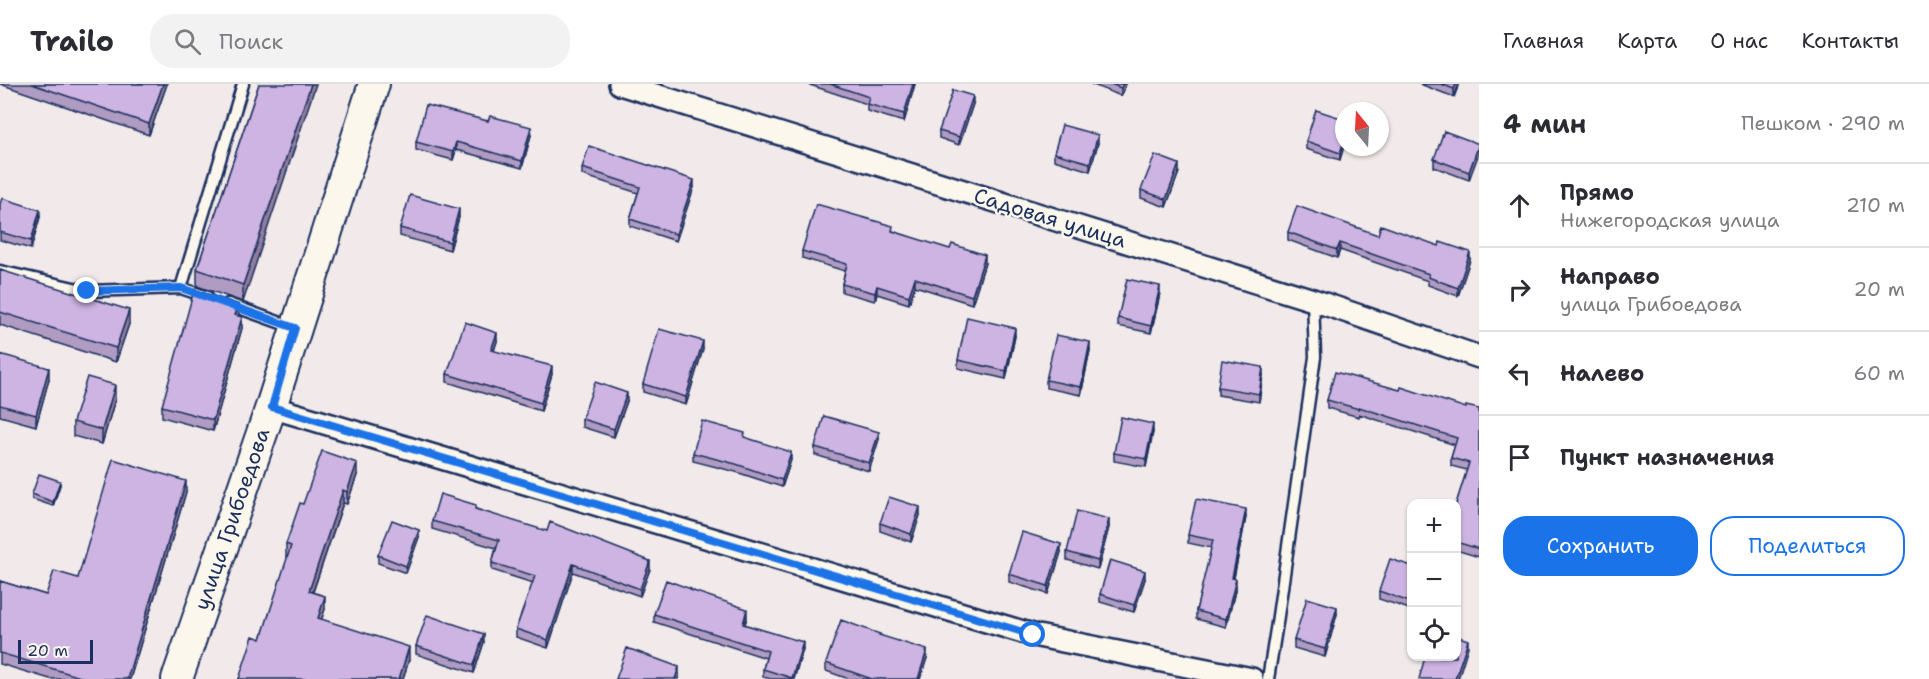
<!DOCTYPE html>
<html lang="ru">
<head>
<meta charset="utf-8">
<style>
  body { margin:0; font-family:"Shantell Sans",sans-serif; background:#f2f2f3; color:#2b2b33 }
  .controls { position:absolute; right:18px; bottom:18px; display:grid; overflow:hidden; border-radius:12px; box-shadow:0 2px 4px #0004 }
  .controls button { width:54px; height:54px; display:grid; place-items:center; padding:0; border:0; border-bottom:2px solid #e1e1e2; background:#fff; color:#2b2b33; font:30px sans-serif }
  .compass { position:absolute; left:1335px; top:18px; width:54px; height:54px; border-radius:50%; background:#fff; box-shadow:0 2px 4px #0004; rotate:342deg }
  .scale { position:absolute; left:18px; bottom:15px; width:75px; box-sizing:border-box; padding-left:6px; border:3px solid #1b2f5e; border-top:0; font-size:16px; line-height:21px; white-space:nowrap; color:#1b2f5e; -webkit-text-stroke:4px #fbf7ec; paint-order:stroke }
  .stop { position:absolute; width:18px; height:18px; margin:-14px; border:4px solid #1a73e8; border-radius:50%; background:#fff }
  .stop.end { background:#1a73e8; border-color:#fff; box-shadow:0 2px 6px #0008 }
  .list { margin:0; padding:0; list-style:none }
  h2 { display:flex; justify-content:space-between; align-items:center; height:78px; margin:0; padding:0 24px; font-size:26px }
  h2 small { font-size:20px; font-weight:400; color:#7c7c81 }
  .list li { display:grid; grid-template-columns:39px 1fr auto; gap:18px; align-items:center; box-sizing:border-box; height:84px; padding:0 24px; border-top:2px solid #e1e1e2 }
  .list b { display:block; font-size:22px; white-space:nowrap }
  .list p { margin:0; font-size:20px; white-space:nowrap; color:#7c7c81 }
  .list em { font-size:20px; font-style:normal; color:#7c7c81 }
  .actions { display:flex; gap:12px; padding:18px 24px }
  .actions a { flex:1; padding:14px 0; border:2px solid #1a73e8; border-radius:24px; text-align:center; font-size:21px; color:#1a73e8 }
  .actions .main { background:#1a73e8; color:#fff }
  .icon { flex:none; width:33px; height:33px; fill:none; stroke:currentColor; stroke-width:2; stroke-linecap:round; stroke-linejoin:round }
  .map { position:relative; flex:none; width:1479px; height:595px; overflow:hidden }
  header { display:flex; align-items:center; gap:36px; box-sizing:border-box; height:84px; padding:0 30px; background:#fff; border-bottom:2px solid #e1e1e2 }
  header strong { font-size:28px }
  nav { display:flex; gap:33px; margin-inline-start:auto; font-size:21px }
  .search { width:420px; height:54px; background:#f2f2f3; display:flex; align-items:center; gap:15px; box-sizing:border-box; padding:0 21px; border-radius:24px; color:#7c7c81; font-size:22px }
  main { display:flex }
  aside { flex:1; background:#fff }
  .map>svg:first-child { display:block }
</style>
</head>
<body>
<header>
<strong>Trailo</strong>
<div class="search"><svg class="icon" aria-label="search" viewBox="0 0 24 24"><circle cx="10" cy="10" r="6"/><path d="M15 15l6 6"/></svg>Поиск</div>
<nav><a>Главная</a><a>Карта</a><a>О нас</a><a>Контакты</a></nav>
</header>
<main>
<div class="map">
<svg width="1479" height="595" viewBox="0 0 1479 595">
  <rect width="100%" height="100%" fill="#f2eaea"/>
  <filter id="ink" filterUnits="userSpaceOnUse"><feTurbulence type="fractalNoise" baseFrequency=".0167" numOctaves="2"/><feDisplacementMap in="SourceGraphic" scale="12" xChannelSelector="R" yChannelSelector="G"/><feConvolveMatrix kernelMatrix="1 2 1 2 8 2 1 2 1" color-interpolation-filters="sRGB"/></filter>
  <g filter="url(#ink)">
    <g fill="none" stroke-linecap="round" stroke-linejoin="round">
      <g stroke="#1b2f5e" stroke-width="15">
        <path id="lane" d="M0 187 87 207 181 204 207 213
          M181 204 243 0
          M228 220 295 244
          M1268 595 1277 539 1315 273 1313 216"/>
      </g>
      <g stroke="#1b2f5e" stroke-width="26">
        <path id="street" d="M620 0 1313 216 1479 273
          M271 323 1033 551 1252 595"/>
      </g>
      <g stroke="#1b2f5e" stroke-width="34">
        <path id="secondary" d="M177 595 271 323 374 0"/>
      </g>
      <use href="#lane" stroke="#fbf7ec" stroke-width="10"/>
      <use href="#street" stroke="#fbf7ec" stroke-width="21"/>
      <use href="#secondary" stroke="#fbf7ec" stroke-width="30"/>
    </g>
    <path fill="#b09bc2" stroke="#1b2f5e" stroke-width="1.5" d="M0 0H167L149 51Z
      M259 0 243 218 197 202V185Z
      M807 0H915L904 38 867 27V20Z
      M1091 0H1126L1121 12Z
      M1420 0H1459L1454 13Z
      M973 20 959 61 939 54V47Z
      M1344 35 1340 76 1306 65V57Z
      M531 51 522 84 456 66 453 76 416 66V58Z
      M1098 59 1090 87 1054 76V69Z
      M1479 60 1469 96 1434 83V75Z
      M582 84 694 103 676 157 630 142V135L638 109 582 91Z
      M1179 88 1166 123 1141 114V106Z
      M0 120 40 133 31 165 0 156Z
      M459 133 450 166 400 152V144Z
      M893 147 985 179 972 220 915 202 909 220 877 210 875 217 842 208V200L845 187 802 174V167Z
      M1288 148 1378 151 1470 176 1458 212 1428 201V197L1340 166 1337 174 1288 156Z
      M0 186 129 240 116 278 0 241Z
      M1160 210 1151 249 1118 242V234Z
      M239 232 242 244 213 347 162 333V322Z
      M1015 252 1006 295 958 284V276Z
      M497 257 494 267 552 290 541 327 447 298V290Z
      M703 265 686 321 643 308V300Z
      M1090 266 1081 311 1046 304V296Z
      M0 270 49 295 36 342 0 332Z
      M1263 291 1259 318 1218 311V303Z
      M115 315 102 360 73 352V338Z
      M1327 316 1479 325V473L1456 466V420L1467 386 1451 382V374L1455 361 1359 330V333L1327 324Z
      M627 317 614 353 582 343V335Z
      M1153 348 1146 383 1114 377V369Z
      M745 354 791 376 782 403 736 388 693 377V369Z
      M879 355 869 387 815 371V363Z
      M357 391 347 420 343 419 313 508 325 525 321 536 409 576 403 595H239L261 555 288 473H286V460L303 420Z
      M60 401 53 422 32 415V410Z
      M186 408 130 595H50L0 580V497L46 511 78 494Z
      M476 425 650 485 640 512 573 488 548 564 516 553V545L533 499 492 486V479L496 464 432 445V437Z
      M920 431 911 458 880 447V439Z
      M1246 433 1234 494 1236 503 1226 543 1196 535V527L1212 464 1188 459V451Z
      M1109 443 1098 485 1067 476V468Z
      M419 453 406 489 378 479V471Z
      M1061 468 1048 510 1009 498V490Z
      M1412 482V526L1379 515V507Z
      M1145 495 1134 528 1100 518V510Z
      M691 506 747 533 745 540 803 565 794 595H771L763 593V585L766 574 654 538V530Z
      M1337 530 1325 573 1294 564V556Z
      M880 551 927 574 920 595H849L826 587V579Z
      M484 558 474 589 416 570V562Z"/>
    <path fill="#907e9e" stroke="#1b2f5e" stroke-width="1.5" d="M163 0H167L149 51V40Z
      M311 0H316L243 218V201Z
      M913 0H915L904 38V30Z
      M1123 0H1126L1121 12V4Z
      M1456 0H1459L1454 13V5Z
      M973 12V20L959 61V53Z
      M531 43V51L522 84V77Z
      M1098 51V59L1090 87V79Z
      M1344 57V63L1340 76V69Z
      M456 58V66L453 76V68Z
      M1479 61V69L1469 96V88Z
      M1179 80V88L1166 123V115Z
      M694 96V103L676 157V150Z
      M459 125V133L450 166V158Z
      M40 126V133L31 165V157Z
      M1340 159V166L1337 174V166Z
      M1470 168V176L1458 212V204Z
      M985 171V179L972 220V212Z
      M915 194V202L909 220V212Z
      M877 202V210L875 217V209Z
      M1160 202V210L1151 249V242Z
      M239 221V232L235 231Z
      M129 226V240L116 278V264Z
      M242 233V244L213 347V336Z
      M1015 244V252L1006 295V287Z
      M497 249V257L491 274V266Z
      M703 257V265L686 321V313Z
      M1090 258V266L1081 311V303Z
      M552 282V290L541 327V319Z
      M1263 283V291L1259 318V310Z
      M49 284V295L36 342V331Z
      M115 301V315L102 360V346Z
      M627 309V317L614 353V345Z
      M1153 340V348L1146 383V375Z
      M879 348V355L869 387V379Z
      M791 368V376L782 403V396Z
      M357 379V391L347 420V408Z
      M60 397V401L53 422V418Z
      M186 397V408L130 595H127Z
      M343 406V419L309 519V507Z
      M920 423V431L911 458V450Z
      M1246 425V433L1232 502V494Z
      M1109 435V443L1098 485V477Z
      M419 446V453L406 489V482Z
      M1061 460V468L1048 510V502Z
      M650 477V485L640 512V505Z
      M573 480V488L548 564V556Z
      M1145 487V495L1134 528V521Z
      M1236 495V503L1226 543V535Z
      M325 512V525L318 547V534Z
      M1337 523V530L1325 573V565Z
      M747 525V533L743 547V540Z
      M484 550V558L474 589V581Z
      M1468 556V563L1458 595H1455Z
      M803 558V565L794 595H792Z
      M409 563V576L403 595H399Z
      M927 566V574L920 595H918Z
      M679 583V591L678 595H675Z"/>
    <path fill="#cdb4e2" stroke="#1b2f5e" stroke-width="1.5" d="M32 0H163L149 40Z
      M259 0H311L243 201 197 185Z
      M830 0H913L904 30 867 20 869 13Z
      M1111 0H1123L1121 4Z
      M1441 0H1456L1454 5Z
      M953 6 973 12 959 53 939 47Z
      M426 21 488 37 490 32 531 43 522 77 456 58 453 68 416 58Z
      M1316 26 1344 35V57L1340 69 1306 57Z
      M1062 41 1098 51 1090 79 1054 69Z
      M1444 47 1479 60 1469 88 1434 75Z
      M589 62 694 96 676 150 630 135 640 103 582 84Z
      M1155 71 1179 80 1166 115 1141 106Z
      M410 111 459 125 450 158 400 144Z
      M2 114 40 126 31 157 0 148V120Z
      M816 120 893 142 892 147 950 165 952 160 985 171 972 212 915 194 909 212 877 202 875 209 842 200 847 180 802 167Z
      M1297 122 1378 151 1381 141 1439 162 1440 158 1470 168 1458 204 1428 193 1429 190 1340 159 1337 166 1288 148Z
      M0 186 129 226 116 264 0 228Z
      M1127 195 1160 202 1151 242 1118 234Z
      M194 206 239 221 235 231 242 233 213 336 162 322Z
      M967 233 1015 244 1006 287 958 276Z
      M465 238 497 249 491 266 552 282 541 319 447 290Z
      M659 245 703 257 686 313 643 300Z
      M1056 251 1090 258 1081 303 1046 296Z
      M0 270 49 284 36 331 0 321Z
      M1222 276 1263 283 1259 310 1218 303Z
      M1335 288 1400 306 1401 303 1466 324V322L1479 325V465L1456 458V420L1469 379 1451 374 1457 354 1359 323V325L1327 316Z
      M87 293 115 301 102 346 73 338Z
      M595 298 627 309 614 345 582 335Z
      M824 332 879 348 869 379 815 363Z
      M1121 333 1153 340 1146 375 1114 369Z
      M702 337 745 349 744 353 791 368 782 396 736 380 693 369Z
      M322 367 357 379 347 408 343 406 309 507 325 512 318 534 409 563 399 595H239L253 552 261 555 291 462 286 460 300 419 303 420Z
      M113 375 186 397 127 595H87L0 569V497L46 511 54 487 78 494Z
      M39 390 60 397 53 418 32 410Z
      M440 410 476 421 475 425 547 447 550 438 650 477 640 505 573 480 548 556 516 545 535 492 492 479 499 456 432 437Z
      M889 413 920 423 911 450 880 439Z
      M1196 415 1246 425 1232 494 1236 495 1226 535 1196 527 1213 456 1188 451Z
      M1077 427 1109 435 1098 477 1067 468Z
      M392 436 419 446 406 482 378 471Z
      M1022 448 1061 460 1048 502 1009 490Z
      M1390 475 1412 482V519L1379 507Z
      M1110 476 1145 487 1134 521 1100 510Z
      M666 496 691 505 690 506 747 525 743 540 803 558 792 594 763 585 768 567 654 530Z
      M1307 514 1337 523 1325 565 1294 556Z
      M427 531 484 550 474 581 416 562Z
      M841 536 880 550 879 551 927 566 918 595H872L826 579Z
      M1456 552 1468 556 1455 595H1419L1425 573H1456Z
      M627 564 679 583 675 595H616Z"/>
  </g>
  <g fill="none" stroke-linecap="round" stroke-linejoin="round" filter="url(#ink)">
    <path stroke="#1a73e8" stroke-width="8" d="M87 207 181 204 295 244 272 323 1033 551"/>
  </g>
  <g text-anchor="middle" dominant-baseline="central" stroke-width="5" stroke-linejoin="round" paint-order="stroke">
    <g font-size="21" fill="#1b2f5e" stroke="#fbf7ec">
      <text transform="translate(1050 134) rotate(17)">Садовая улица</text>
      <text transform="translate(232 435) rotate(-71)">улица Грибоедова</text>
    </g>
  </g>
</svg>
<div class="controls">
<button>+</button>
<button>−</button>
<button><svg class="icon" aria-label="locate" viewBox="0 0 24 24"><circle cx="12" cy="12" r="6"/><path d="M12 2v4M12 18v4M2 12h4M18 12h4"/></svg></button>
</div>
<svg class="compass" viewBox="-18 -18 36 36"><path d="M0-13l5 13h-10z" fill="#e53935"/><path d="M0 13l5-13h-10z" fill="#7c7c81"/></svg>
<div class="scale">20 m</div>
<div class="stop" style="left:1033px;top:551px"></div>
<div class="stop end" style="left:87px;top:207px"></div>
</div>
<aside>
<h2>4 мин<small>Пешком · 290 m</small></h2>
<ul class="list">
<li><svg class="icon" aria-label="ahead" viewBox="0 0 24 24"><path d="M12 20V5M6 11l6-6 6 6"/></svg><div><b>Прямо</b><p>Нижегородская улица</p></div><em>210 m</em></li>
<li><svg class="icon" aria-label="right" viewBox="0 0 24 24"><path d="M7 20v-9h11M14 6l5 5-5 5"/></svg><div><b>Направо</b><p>улица Грибоедова</p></div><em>20 m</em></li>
<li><svg class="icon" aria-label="left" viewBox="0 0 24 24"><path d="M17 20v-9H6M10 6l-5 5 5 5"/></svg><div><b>Налево</b></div><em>60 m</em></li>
<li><svg class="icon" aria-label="arrive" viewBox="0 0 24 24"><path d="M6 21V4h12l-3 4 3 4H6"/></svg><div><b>Пункт назначения</b></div></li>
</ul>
<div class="actions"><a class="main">Сохранить</a><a>Поделиться</a></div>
</aside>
</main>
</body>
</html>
